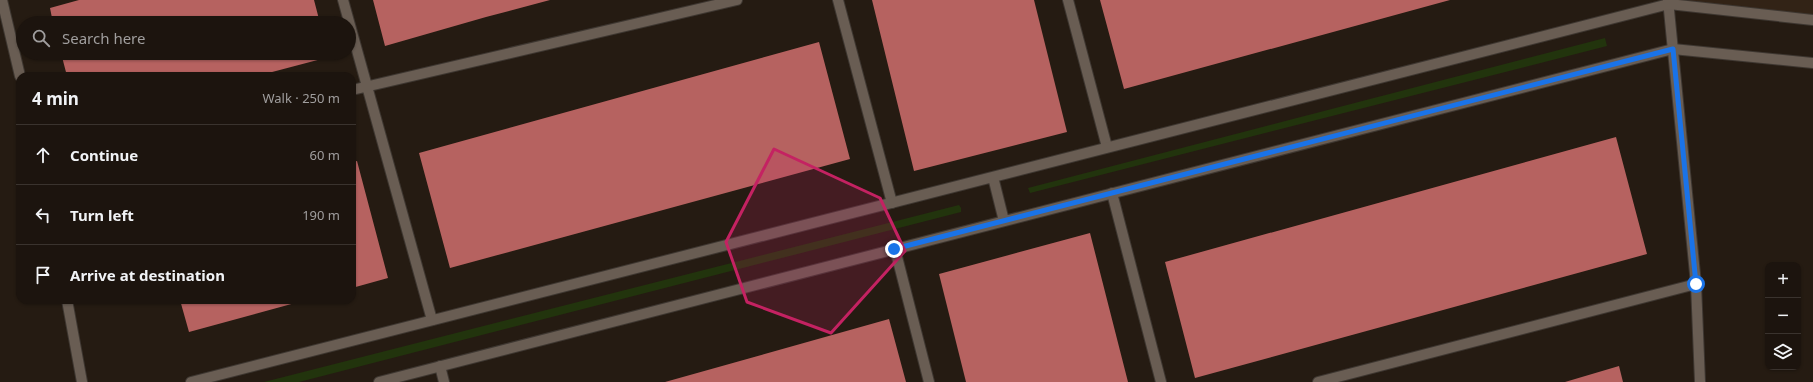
<!DOCTYPE html>
<html lang="en">
<head>
<meta charset="utf-8">
<style>
  body { margin:0; font-family:"Noto Sans",sans-serif; background:#251d17; color:#f1f3f6 }
  .controls { position:absolute; right:12px; bottom:12px; display:grid; overflow:hidden; border-radius:8px; box-shadow:0 1px 3px #0004 }
  .controls button { width:36px; height:36px; display:grid; place-items:center; padding:0; border:0; border-bottom:1px solid #3a332e; background:#1c140e; color:#f1f3f6; font:20px sans-serif }
  .stop { position:absolute; width:12px; height:12px; margin:-9px; border:3px solid #1a73e8; border-radius:50%; background:#fff }
  .stop.end { background:#1a73e8; border-color:#fff; box-shadow:0 1px 4px #0008 }
  .list { margin:0; padding:0; list-style:none }
  h2 { display:flex; justify-content:space-between; align-items:center; height:52px; margin:0; padding:0 16px; font-size:17px }
  h2 small { font-size:13px; font-weight:400; color:#a09e9e }
  .list li { display:grid; grid-template-columns:26px 1fr auto; gap:12px; align-items:center; box-sizing:border-box; height:60px; padding:0 16px; border-top:1px solid #3a332e }
  .list b { display:block; font-size:15px; white-space:nowrap }
  .list em { font-size:13px; font-style:normal; color:#a09e9e }
  .icon { flex:none; width:22px; height:22px; fill:none; stroke:currentColor; stroke-width:2; stroke-linecap:round; stroke-linejoin:round }
  .map { position:relative; flex:none; width:1813px; height:382px; overflow:hidden }
  .search { position:absolute; background:#1c140e; box-shadow:0 1px 3px #0004; left:16px; top:16px; width:340px; height:44px; display:flex; align-items:center; gap:10px; box-sizing:border-box; padding:0 14px; border-radius:22px; color:#a09e9e; font-size:15px }
  .panel { position:absolute; background:#1c140e; box-shadow:0 1px 3px #0004; left:16px; top:72px; width:340px; height:232px; border-radius:12px }
  .map>svg:first-child { display:block }
</style>
</head>
<body>
<div class="map">
<svg width="1813" height="382" viewBox="0 0 1813 382">
  <rect width="100%" height="100%" fill="#251b12"/>
  <path fill="#322316" d="M1689 0H1813V21L1690 9Z"/>
  <path fill="#22340d" d="M1605 38 1607 46 1030 193 1028 188Z
    M959 205 961 208V212L299 382H264Z"/>
  <path fill="#b66260" d="M79 0H314L320 23H53L50 8Z
    M373 0H550L486 17 385 46Z
    M872 0H1034L1067 132 914 171Z
    M1100 0H1450L1124 89Z
    M819 42 850 159 450 268 419 153Z
    M61 53H328L329 57 257 76H67Z
    M1616 137 1647 254 1195 378 1165 262Z
    M357 161 388 278 352 288V162Z
    M1090 233 1128 382H966L939 274Z
    M180 300H306L189 332Z
    M889 319 906 382H665Z
    M1619 366 1623 382H1565Z"/>
  <g fill="none" stroke-linecap="round" stroke-linejoin="round">
    <g stroke="#3e3731" stroke-width="12">
      <path id="street" d="M2 0 20 76
        M343 0 432 320
        M838 0 892 203
        M1068 0 1107 147
        M1668 0 1696 284 1700 382
        M352 90 737 0
        M1112 193 1161 382
        M895 249 929 382
        M67 300 82 382
        M440 366 444 382
        M1318 382 1696 284"/>
    </g>
    <g stroke="#3e3731" stroke-width="12">
      <path id="secondary" d="M993 177 1004 221
        M191 382 1669 4 1813 20
        M379 382 1673 49 1813 63"/>
    </g>
    <use href="#street" stroke="#695d53" stroke-width="10"/>
    <use href="#secondary" stroke="#695d53" stroke-width="10"/>
  </g>
  <g fill="none" stroke-linecap="round" stroke-linejoin="round">
    <path stroke="#1a73e8" stroke-width="5" d="M894 249 1673 49 1696 284"/>
  </g>
  <path fill="#c42262" fill-opacity="0.2" stroke="#c42262" stroke-width="3" stroke-linejoin="round" d="M774 149 880 198 905 251 831 333 747 302 726 242Z"/>
</svg>
<div class="controls">
<button>+</button>
<button>−</button>
<button><svg class="icon" aria-label="layers" viewBox="0 0 24 24"><path d="M12 4l9 5-9 5-9-5zM3 14l9 5 9-5"/></svg></button>
</div>
<div class="stop" style="left:1696px;top:284px"></div>
<div class="stop end" style="left:894px;top:249px"></div>
<div class="search"><svg class="icon" aria-label="search" viewBox="0 0 24 24"><circle cx="10" cy="10" r="6"/><path d="M15 15l6 6"/></svg>Search here</div>
<section class="panel">
<h2>4 min<small>Walk · 250 m</small></h2>
<ul class="list">
<li><svg class="icon" aria-label="ahead" viewBox="0 0 24 24"><path d="M12 20V5M6 11l6-6 6 6"/></svg><div><b>Continue</b></div><em>60 m</em></li>
<li><svg class="icon" aria-label="left" viewBox="0 0 24 24"><path d="M17 20v-9H6M10 6l-5 5 5 5"/></svg><div><b>Turn left</b></div><em>190 m</em></li>
<li><svg class="icon" aria-label="arrive" viewBox="0 0 24 24"><path d="M6 21V4h12l-3 4 3 4H6"/></svg><div><b>Arrive at destination</b></div></li>
</ul>
</section>
</div>
</body>
</html>
